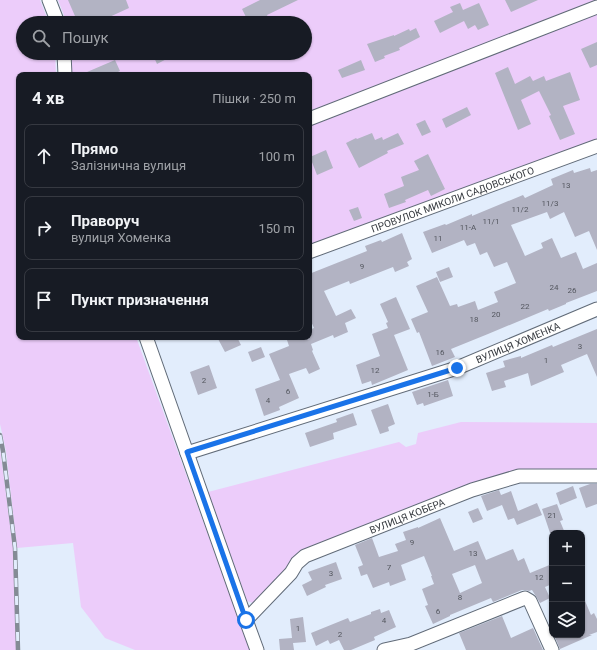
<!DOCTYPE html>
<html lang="uk">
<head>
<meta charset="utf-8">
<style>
  body { margin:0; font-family:Roboto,sans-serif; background:#20242c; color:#f1f3f6 }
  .controls { position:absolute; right:12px; bottom:12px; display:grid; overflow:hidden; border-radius:8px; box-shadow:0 1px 3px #0004 }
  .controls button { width:36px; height:36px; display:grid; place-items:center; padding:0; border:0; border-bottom:1px solid #363941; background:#171b24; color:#f1f3f6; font:20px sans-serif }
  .stop { position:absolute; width:12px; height:12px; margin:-9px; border:3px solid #1a73e8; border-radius:50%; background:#fff }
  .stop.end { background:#1a73e8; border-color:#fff; box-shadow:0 1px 4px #0008 }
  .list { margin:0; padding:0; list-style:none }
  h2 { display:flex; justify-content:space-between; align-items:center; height:52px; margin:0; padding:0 16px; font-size:17px }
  h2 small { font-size:13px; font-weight:400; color:#9ea1a6 }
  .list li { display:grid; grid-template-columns:26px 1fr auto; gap:12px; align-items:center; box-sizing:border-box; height:64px; margin:0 8px 8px; padding:0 8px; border:1px solid #363941; border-radius:8px }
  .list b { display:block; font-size:15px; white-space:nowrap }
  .list p { margin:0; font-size:13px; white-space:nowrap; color:#9ea1a6 }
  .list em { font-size:13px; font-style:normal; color:#9ea1a6 }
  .icon { flex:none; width:22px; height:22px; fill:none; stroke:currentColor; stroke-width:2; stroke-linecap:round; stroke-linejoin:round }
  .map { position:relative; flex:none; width:597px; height:650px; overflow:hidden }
  .search { position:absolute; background:#171b24; box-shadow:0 1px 3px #0004; left:16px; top:16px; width:296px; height:44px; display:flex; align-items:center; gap:10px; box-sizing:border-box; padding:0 14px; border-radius:22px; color:#9ea1a6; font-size:15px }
  .panel { position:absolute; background:#171b24; box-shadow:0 1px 3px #0004; left:16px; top:72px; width:296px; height:268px; border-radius:8px }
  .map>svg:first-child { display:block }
</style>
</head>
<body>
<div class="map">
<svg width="597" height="650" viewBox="0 0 597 650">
  <rect width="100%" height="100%" fill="#e2edfc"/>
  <path fill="#ecccfa" d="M0 0H40L49 23H23V53H55L56 75H19V337H136L250 650H135L105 638 81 607 73 543 17 548 6 451 0 424Z
    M58 0H597V142L309 248V75H71L69 53H305V23H67Z
    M461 422 597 423V473L519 471 303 553 261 601 253 603 247 601 208 492 399 442 406 447 416 444 418 433Z
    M0 448 13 548 16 625V650H0Z"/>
  <path fill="#b2b3c3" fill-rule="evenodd" d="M68 0H126L129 8 105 19 106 23H78Z
    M260 0H298L267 15 271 23H249L242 9Z
    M505 0H538L511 12Z
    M460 3 463 10 479 3 489 25 478 30 475 25 468 29 464 21 440 33 434 21 453 12 450 7Z
    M416 28 420 37 399 48 400 50 384 56 385 58 375 62 367 44 394 35V36L409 29 410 31Z
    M597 42V65L590 68 581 49Z
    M152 53H178L157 64Z
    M115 60 120 71 112 75H80Z
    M361 60 365 70 342 78 338 70Z
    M508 67 515 84 530 76 533 81 544 76 546 81 570 72 580 100 563 106 575 134 560 140 549 116 551 115 539 91 521 100 531 124 518 130 495 73Z
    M467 107 471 115 446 128 442 119Z
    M425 120 431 132 422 136 416 124Z
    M372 133 375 140 382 137 383 140 398 133 404 144 387 151 388 153 359 168 346 143 356 138 357 139Z
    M326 150 333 168 317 175 310 157Z
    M428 154 445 189 431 196 428 190 405 200 406 202 389 208 384 194 404 186 401 177 419 170 414 161Z
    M590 168 591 172 597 170V250L589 231 575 237 564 212 550 219 547 212 511 225 525 256 543 248 541 243 552 238 561 258 576 252 583 269 597 263V291L566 303V304L549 311 548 309 488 334 451 349 455 357 432 366 419 332 417 333 411 319 428 312 416 286 437 277 450 306 457 304 458 307 475 301 478 310 498 302 494 292 516 283 507 262 494 267 487 252 480 255 475 243 467 246 464 240 432 253 423 232 445 224 446 225 472 214V216L523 195 525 198 553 185 551 179 573 170 574 173Z
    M358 207 362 218 354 221 349 210Z
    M402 233 412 259 407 262 409 266 395 272 393 267 350 284 349 281 324 291 336 316 351 309 356 318 345 323 348 332 334 338 333 335 311 344 313 350 312 351 320 369 309 374 306 368 289 374 299 398 279 407 280 410 264 416 255 389 280 380 269 354 289 346 286 337H308L309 340V330L314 328 309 317V274L367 251 365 246 381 240 382 242Z
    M449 267 453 277 440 282 436 272Z
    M396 297 410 329 394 335 408 370 372 385 371 381 362 384 356 365 380 356 372 334 388 328 386 323 388 322 380 304Z
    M597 329V377L587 354 561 365 564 372 531 386 528 373 504 381 506 387 492 391 486 373 505 367 503 361 521 356V358L552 345 553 347Z
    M217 337H237L241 345 225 352Z
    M261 347 265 357 252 362 248 352Z
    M209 365 217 388 198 395 190 372Z
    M448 380 453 396 424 406 423 403 417 405 412 392Z
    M388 404 395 424 388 427 389 431 380 434 371 410Z
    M353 413 357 425 333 433 334 439 310 447 305 433 337 422 336 419Z
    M590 484H597V504L586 508 579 488Z
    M573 486 577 498 560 505 556 493Z
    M499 490 501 495 511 491 518 511 537 503 542 515 517 525 514 518 508 520 502 505 487 511 481 496Z
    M557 504 563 520 560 521 565 533H550L542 509Z
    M478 508 483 519 473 523 468 512Z
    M440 518 454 551 478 541 486 560 513 549 518 561 524 558 530 573 552 564V584L545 587 550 598 540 603 532 590 529 591 526 590H522L493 602 491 598 450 615V616L433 624 425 606 428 605 422 589 434 584 431 576H432L424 556 401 565 406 580 390 586 389 582 373 588 367 574 361 576 358 567 363 565 355 545 372 538 379 557 398 551 395 544 406 540 403 532 418 527V528ZM475 565 482 583 460 593 452 574Z
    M336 562 342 579 325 585 326 587 307 596 302 585 312 580 308 572Z
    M582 594 591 615 594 613 597 619V632L589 635H592L560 649 554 635H582Z
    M380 609 381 613 389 610 396 627 374 637 375 640 351 650H344L339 640 330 644 328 640 316 646 311 633 348 618 350 622 371 614V612Z
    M502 616 511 638 533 628 543 650H466L459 633Z
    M303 617 306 642 293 643 294 650H280L279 639 292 638 290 619Z"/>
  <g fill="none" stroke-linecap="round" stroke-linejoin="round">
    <g stroke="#616b78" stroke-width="15">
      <g id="minor">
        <path d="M49 0 58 23"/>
        <path d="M64 53 65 75"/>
        <path d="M309 119 597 7"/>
        <path id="s1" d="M309 252 597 146"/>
        <path d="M146 337 246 620 257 650"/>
        <path id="s2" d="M187 453 457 368 597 309"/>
        <path id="s3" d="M246 620 291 573 297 563 305 556 472 490 519 476H597"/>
        <path d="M384 650 411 644 525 598 530 601 552 650"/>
      </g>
    </g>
    <use href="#minor" stroke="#fff" stroke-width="13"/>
    <g stroke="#848b95" stroke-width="4.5">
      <path id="rail" d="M0 435 3 451 15 548 18 650"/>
    </g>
    <use href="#rail" stroke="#e2edfc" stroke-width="3" stroke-dasharray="9" stroke-linecap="butt"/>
  </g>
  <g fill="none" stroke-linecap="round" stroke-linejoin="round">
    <path stroke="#1a73e8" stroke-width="5" d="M246 620 187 452 457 368"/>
  </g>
  <g text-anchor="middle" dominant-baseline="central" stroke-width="3" stroke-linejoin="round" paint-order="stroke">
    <g font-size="8" fill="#54575f">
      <text x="566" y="185">13</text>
      <text x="550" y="203">11/3</text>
      <text x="520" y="209">11/2</text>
      <text x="491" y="221">11/1</text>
      <text x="468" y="227">11-А</text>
      <text x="438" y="238">11</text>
      <text x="362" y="266">9</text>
      <text x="554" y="287">24</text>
      <text x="572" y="290">26</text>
      <text x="525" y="306">22</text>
      <text x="496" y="314">20</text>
      <text x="474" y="319">18</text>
      <text x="580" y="346">3</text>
      <text x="440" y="352">16</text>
      <text x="546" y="360">1</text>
      <text x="375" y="370">12</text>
      <text x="204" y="380">2</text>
      <text x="288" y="391">6</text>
      <text x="433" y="394">1-Б</text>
      <text x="268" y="400">4</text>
      <text x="552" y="515">21</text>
      <text x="412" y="542">9</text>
      <text x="473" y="553">13</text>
      <text x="389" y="567">7</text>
      <text x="331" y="573">3</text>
      <text x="539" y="577">12</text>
      <text x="460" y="597">8</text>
      <text x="438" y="611">6</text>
      <text x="384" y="620">4</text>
      <text x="298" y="628">1</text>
      <text x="340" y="634">2</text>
    </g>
    <g font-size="10" fill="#34383e" stroke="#e2edfc">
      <text stroke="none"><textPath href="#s1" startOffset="153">ПРОВУЛОК МИКОЛИ САДОВСЬКОГО</textPath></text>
      <text stroke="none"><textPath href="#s2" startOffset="349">ВУЛИЦЯ ХОМЕНКА</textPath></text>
      <text stroke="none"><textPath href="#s3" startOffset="197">ВУЛИЦЯ КОБЕРА</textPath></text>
    </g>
  </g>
</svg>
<div class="controls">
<button>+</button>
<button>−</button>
<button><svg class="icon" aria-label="layers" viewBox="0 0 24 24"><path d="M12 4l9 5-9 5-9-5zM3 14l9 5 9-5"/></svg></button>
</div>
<div class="stop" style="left:246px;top:620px"></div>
<div class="stop end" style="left:457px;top:368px"></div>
<div class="search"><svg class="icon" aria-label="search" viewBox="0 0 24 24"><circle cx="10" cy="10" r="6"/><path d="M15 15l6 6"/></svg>Пошук</div>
<section class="panel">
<h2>4 хв<small>Пішки · 250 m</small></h2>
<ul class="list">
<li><svg class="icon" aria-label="ahead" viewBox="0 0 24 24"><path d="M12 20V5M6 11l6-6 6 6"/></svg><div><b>Прямо</b><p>Залізнична вулиця</p></div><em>100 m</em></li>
<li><svg class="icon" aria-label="right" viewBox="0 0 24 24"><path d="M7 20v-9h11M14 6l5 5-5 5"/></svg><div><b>Праворуч</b><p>вулиця Хоменка</p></div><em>150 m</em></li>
<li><svg class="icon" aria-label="arrive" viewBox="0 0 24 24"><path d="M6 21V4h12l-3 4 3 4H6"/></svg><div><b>Пункт призначення</b></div></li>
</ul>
</section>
</div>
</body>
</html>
